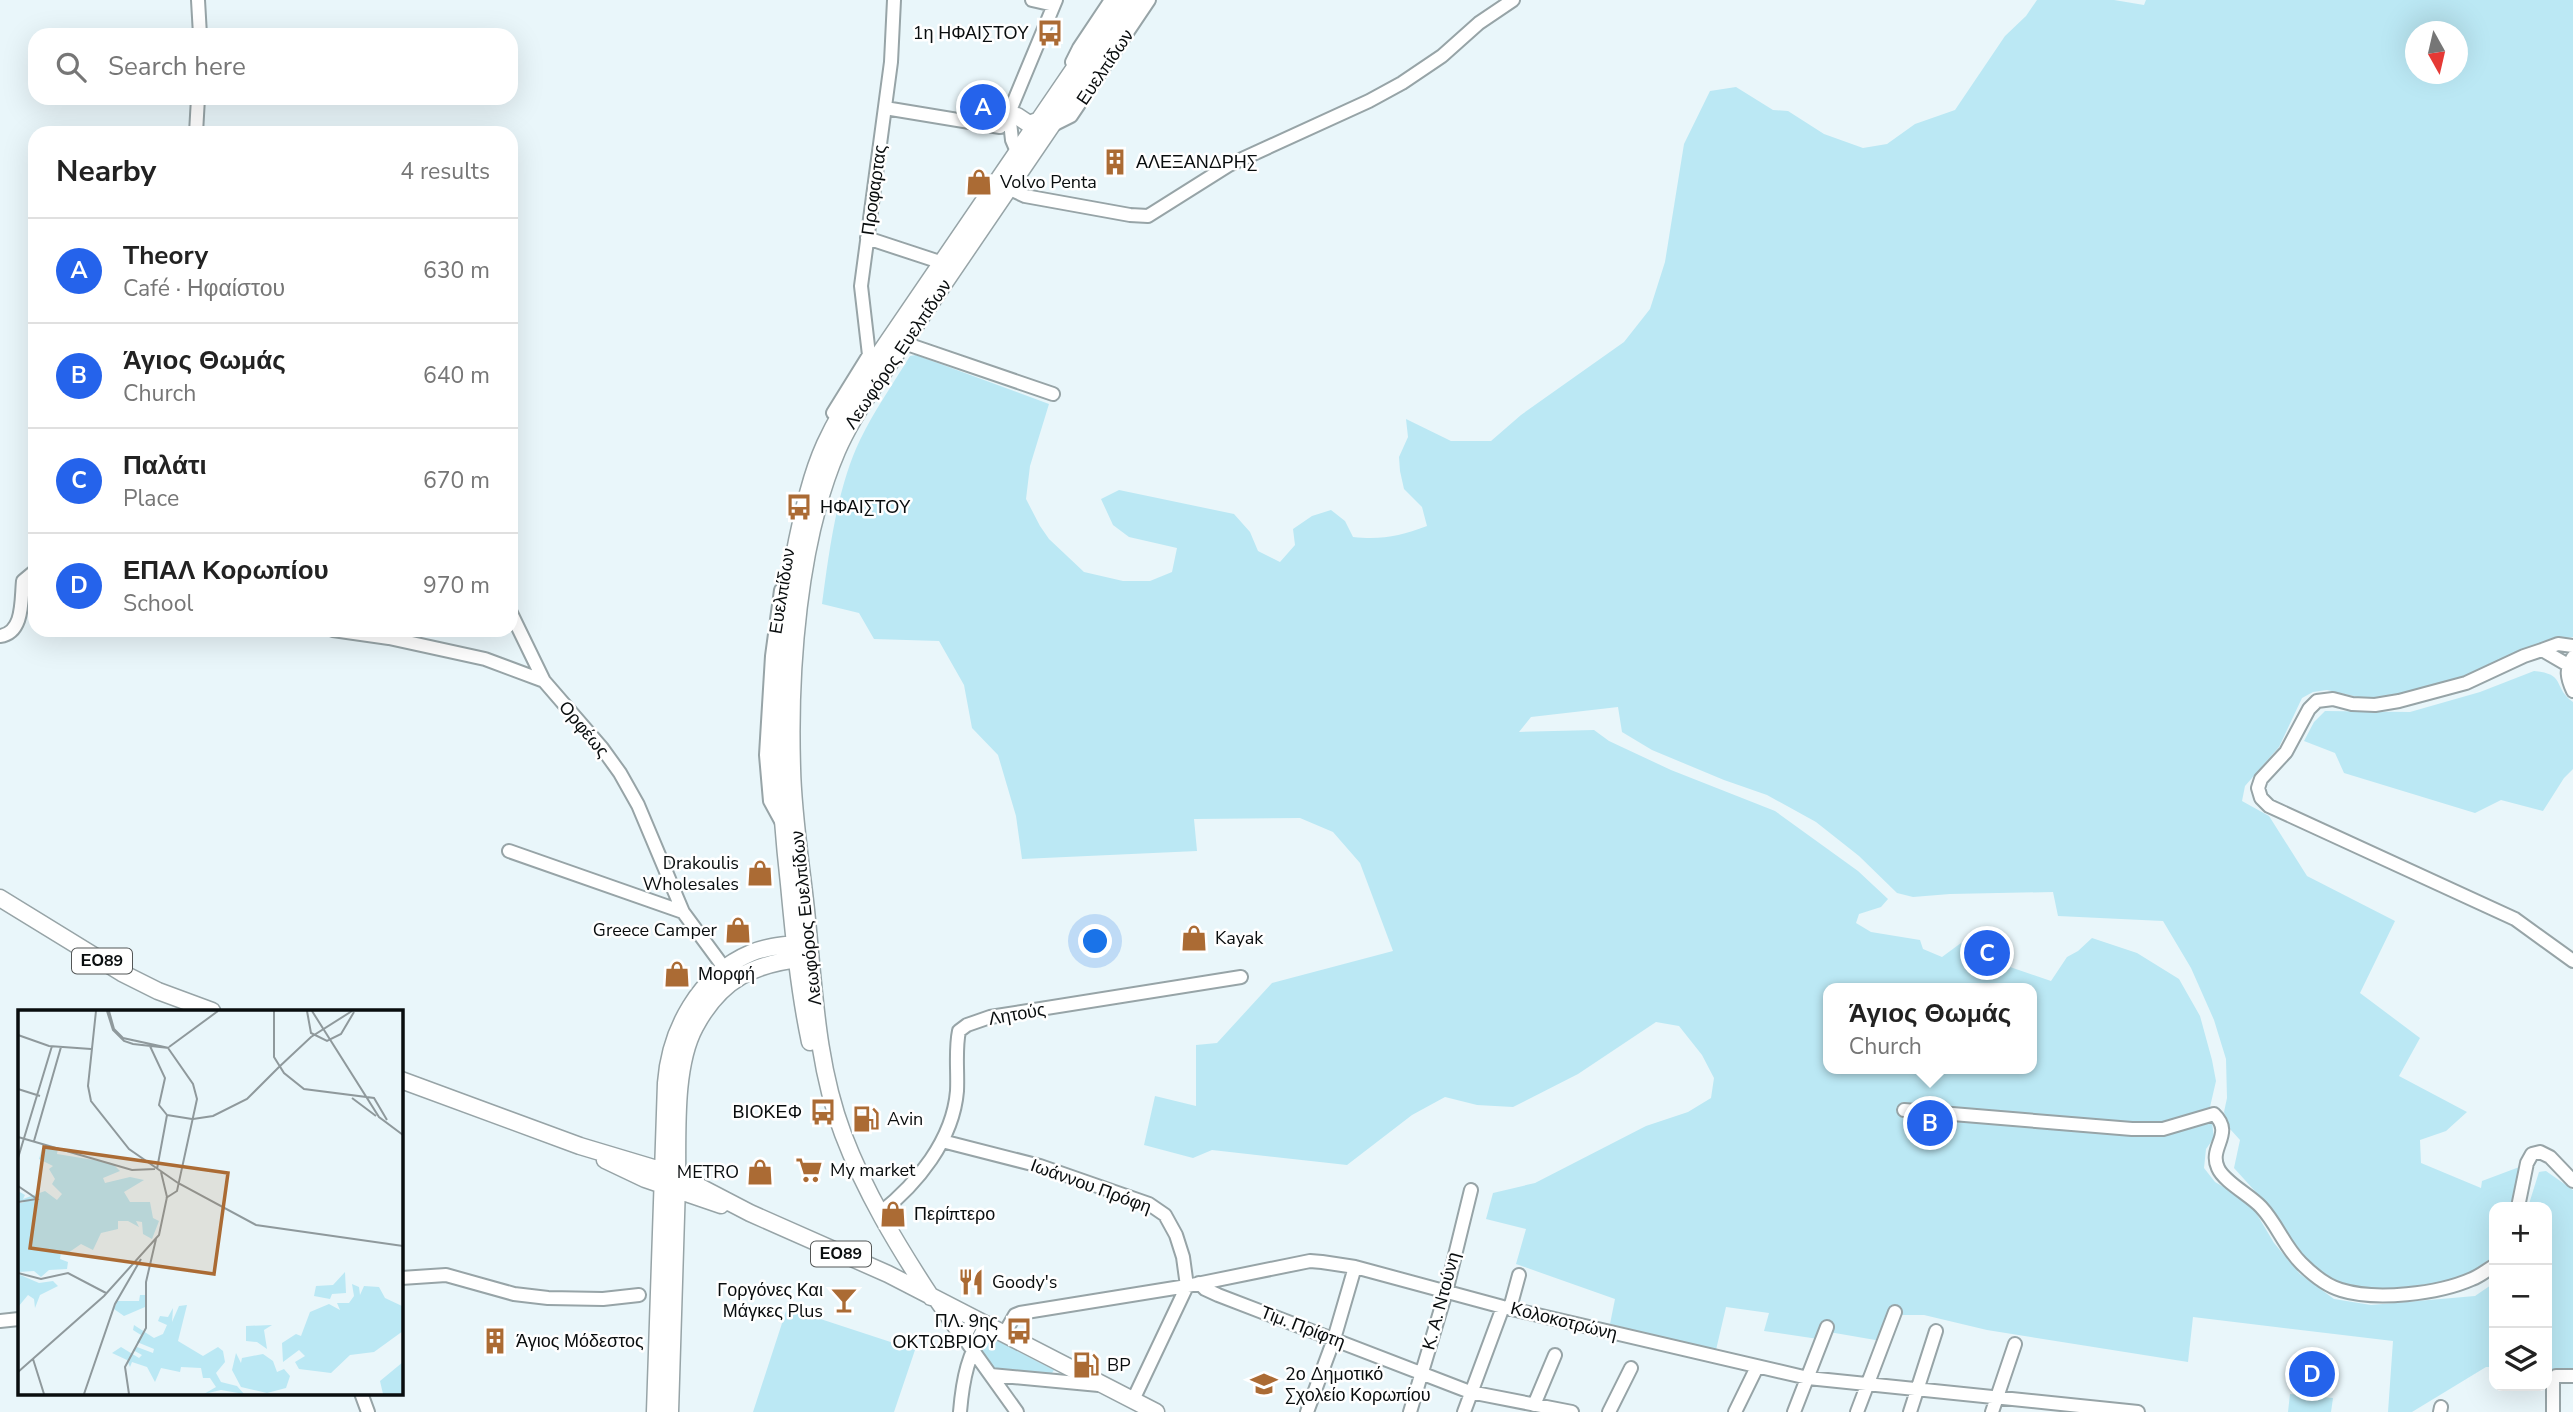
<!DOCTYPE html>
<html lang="en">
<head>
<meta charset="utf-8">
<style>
  body { margin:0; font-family:"Nunito Sans",sans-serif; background:#f6f6f6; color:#222 }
  .controls { position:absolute; right:21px; bottom:21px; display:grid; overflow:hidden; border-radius:14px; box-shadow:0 7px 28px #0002 }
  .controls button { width:63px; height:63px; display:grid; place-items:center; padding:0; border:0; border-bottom:2px solid #e0e0e0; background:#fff; color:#222; font:35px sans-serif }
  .compass { position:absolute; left:2405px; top:21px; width:63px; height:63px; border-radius:50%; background:#fff; box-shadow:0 7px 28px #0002; rotate:172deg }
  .you { position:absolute; left:1096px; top:942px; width:24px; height:24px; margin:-18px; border:5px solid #fff; border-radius:50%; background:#1a73e8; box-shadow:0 0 0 10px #1a73e833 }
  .badge { display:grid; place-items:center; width:46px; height:46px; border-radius:50%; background:#2563eb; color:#fff; font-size:23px; font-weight:700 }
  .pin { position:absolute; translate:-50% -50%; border:4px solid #fff; box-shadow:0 2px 7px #0006 }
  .popup { position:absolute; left:1823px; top:983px; width:214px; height:91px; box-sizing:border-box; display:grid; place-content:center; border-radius:14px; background:#fff; filter:drop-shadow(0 2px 5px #0005); font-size:23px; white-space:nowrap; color:#767676 }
  .popup b { font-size:26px; color:#222 }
  .popup::after { content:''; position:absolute; left:50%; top:100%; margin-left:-14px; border:14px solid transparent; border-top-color:#fff }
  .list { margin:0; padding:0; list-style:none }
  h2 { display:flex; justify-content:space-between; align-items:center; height:91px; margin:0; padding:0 28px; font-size:30px }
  h2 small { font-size:23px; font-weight:400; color:#767676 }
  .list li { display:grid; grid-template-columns:46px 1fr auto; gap:21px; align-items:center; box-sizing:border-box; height:105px; padding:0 28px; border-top:2px solid #e0e0e0 }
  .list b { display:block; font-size:26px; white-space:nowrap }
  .list p { margin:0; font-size:23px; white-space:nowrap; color:#767676 }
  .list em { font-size:23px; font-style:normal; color:#767676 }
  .icon { flex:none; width:38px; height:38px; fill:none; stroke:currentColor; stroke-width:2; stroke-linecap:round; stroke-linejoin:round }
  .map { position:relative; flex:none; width:2573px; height:1412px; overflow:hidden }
  .search { position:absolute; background:#fff; box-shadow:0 7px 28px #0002; left:28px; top:28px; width:490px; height:77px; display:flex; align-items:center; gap:18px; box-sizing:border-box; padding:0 24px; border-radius:21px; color:#767676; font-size:26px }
  .panel { position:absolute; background:#fff; box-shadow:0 7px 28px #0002; left:28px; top:126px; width:490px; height:511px; border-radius:21px }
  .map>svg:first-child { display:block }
</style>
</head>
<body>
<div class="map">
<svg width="2573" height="1412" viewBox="0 0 2573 1412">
  <rect width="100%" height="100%" fill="#e9f6fa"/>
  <path fill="#bbe8f4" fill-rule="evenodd" d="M2037 0H2114L2144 5 2146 0H2573V637L2550 641 2473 676 2395 698 2371 700 2327 690 2313 692 2302 698 2279 747 2245 786 2242 801 2269 816 2307 876 2395 921 2360 993 2420 1038 2399 1076 2467 1112 2446 1131 2420 1140 2421 1163 2481 1188 2482 1181 2522 1166 2515 1207H2494V1256L2473 1271 2451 1281 2388 1290 2345 1285 2324 1275 2299 1255 2263 1200 2234 1168 2240 1140 2230 1129 2224 1112 2227 1098 2226 1059 2214 1020 2191 968 2163 921 2058 916 2053 892 1950 894 1913 897 1897 893 1859 856 1816 822 1767 795 1724 780 1652 750 1622 732 1618 707 1531 717 1519 732 1594 730 1609 741 1671 770 1775 811 1858 871 1888 899 1881 907 1859 914 1856 923 1871 932 1920 940 1923 949 1942 957 1961 943 1984 958 2051 981 2067 957 2078 951 2092 938 2137 953 2179 979 2200 1016 2212 1060 2216 1081 2210 1107 2214 1138 2206 1149 2204 1168 2215 1182 2236 1194 2255 1211 2274 1243 2300 1274 2334 1299 2371 1305 2475 1296 2494 1283V1367H2486L2412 1412H2388L2393 1341 2193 1317 2188 1362 1987 1330 1924 1315H1897L1887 1342 1829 1332 1825 1340 1764 1331 1769 1313 1726 1307 1716 1350 1610 1324 1615 1299 1516 1264 1526 1229 1486 1219 1493 1193 1535 1183 1646 1126 1688 1112 1711 1098 1714 1078 1702 1055 1679 1026 1656 1022 1578 1074 1513 1107 1477 1105 1445 1097 1412 1115 1347 1165 1212 1150 1193 1158 1144 1145 1155 1096 1196 1106V1045L1217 1043 1272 983 1393 951 1360 863 1333 832 1300 818 1194 819 1197 851 1022 859 1016 816 998 755 972 728 964 685 939 641 874 639 859 613 822 604C829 552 837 488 860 440 874 411 893 384 910 356L916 355 1049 404 1030 466 1026 499 1040 526 1049 539 1084 572 1123 581H1150L1172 572 1177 548 1129 537 1113 525 1101 499 1119 490 1234 514 1250 532 1258 551 1280 562 1295 545 1293 529 1312 516 1331 510 1345 521 1353 537C1382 540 1400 536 1427 526L1422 507 1404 489 1400 471 1399 457 1408 437 1406 419 1451 441H1491L1521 415 1624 342 1650 309 1665 262 1684 144 1710 91 1736 87 1773 110 1788 111 1824 134 1863 148 1887 144 1915 124 1955 110 2005 36 2026 16ZM2416 32H2458V74H2416ZM1828 988H2032V1069H1828Z
    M2534 671C2567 674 2552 687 2573 702V769L2564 778 2543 811 2501 800 2475 813 2344 773 2335 753 2304 741 2314 722 2325 711 2410 712 2480 692Z
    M2546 1171 2573 1190V1372L2547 1370V1207H2528L2539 1172Z
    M787 1308 915 1350 894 1412H753Z
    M988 1336 1054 1370 1052 1373 1044 1376 995 1371 980 1353 978 1344 983 1337Z
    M2290 1394 2333 1398 2331 1412H2288Z"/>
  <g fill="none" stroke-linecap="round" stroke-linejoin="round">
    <g stroke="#97a4a7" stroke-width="16">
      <path id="minor" d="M198 0 200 35
        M1032 0 1054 5
        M1072 62 1079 48 1111 0
        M885 108 1000 127 1001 116 1004 113
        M1053 125 1071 116 1149 0
        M196 133 198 98
        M1025 154 1015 147 1012 140 1009 113 1056 0
        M1010 189 1025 196 1130 215 1148 216 1229 165 1369 101 1402 83 1442 56 1479 23 1513 0
        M867 238 943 263
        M904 343 1053 394
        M833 413 869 355 861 286 891 62 894 0
        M781 590 772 656 766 755 770 801 782 823
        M511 613 544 681
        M333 630 389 638 485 659 544 681 602 748 620 773 638 805 683 912 725 969
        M0 636C24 633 21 600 23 581L35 571
        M2542 650 2558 644 2573 646
        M2573 657C2565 669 2567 678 2573 691
        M2568 665 2542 650 2524 656 2466 683 2399 701 2375 705 2352 704 2333 699 2317 701 2309 709 2286 752 2261 779 2258 788 2261 798 2269 806 2515 919 2573 961
        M509 851 683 912
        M1904 1110 2132 1129H2163L2214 1114C2235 1134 2208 1147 2218 1168 2224 1182 2250 1195 2261 1207 2277 1224 2284 1246 2301 1263 2311 1273 2327 1286 2341 1290 2376 1301 2438 1294 2472 1279 2480 1276 2487 1270 2494 1266
        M942 1141 1040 1166 1149 1204 1165 1215 1176 1235 1183 1257 1187 1286 1133 1400
        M2518 1207 2527 1163 2532 1154 2540 1152 2550 1157 2573 1181
        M880 1213C917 1184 953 1140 957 1091 958 1071 955 1050 959 1031L967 1025 990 1017 1241 977
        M401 1278 446 1275 514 1294 548 1298 603 1299 639 1295
        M1199 1283 1205 1289 1218 1295 1470 1392 1572 1412
        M1510 1308 1519 1275
        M974 1318 964 1338 1017 1412
        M0 1321 19 1319
        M1004 1334 1015 1315 1020 1313 1187 1286 1310 1261 1322 1262 1355 1267 1503 1307 1808 1378 2138 1412
        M991 1375 1099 1385
        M361 1393 368 1412
        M1534 1405 1555 1355
        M960 1412C963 1376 968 1356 986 1324
        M1307 1412 1334 1339 1355 1267
        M1410 1412 1446 1292 1471 1190
        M1464 1412 1503 1307
        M1609 1412 1631 1368
        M1735 1412 1757 1367
        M1794 1412 1827 1327
        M1857 1412 1895 1312
        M1910 1412 1936 1331
        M1992 1412 2015 1344
        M2440 1412 2441 1407
        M2553 1412V1380L2556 1376H2573"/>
    </g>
    <g stroke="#97a4a7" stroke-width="19">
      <path id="major" d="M1017 116 1029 124 1040 120
        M0 898 122 973 158 991 212 1011
        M810 1042C799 990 794 937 789 884 776 768 773 656 797 541 804 508 811 475 825 444 836 420 850 397 865 375L1121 0
        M401 1080 580 1146 677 1175 750 1213 888 1274 1156 1412
        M605 1160 645 1179 721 1205
        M931 1297C897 1245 865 1192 843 1134 816 1063 814 986 806 910 801 863 793 816 792 768 789 670 798 542 837 451 848 426 862 404 877 382L1137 0
        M938 1301 964 1338
        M655 1412 666 1083C670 1030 699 975 751 953 767 946 787 945 804 943
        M670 1412C673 1336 675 1260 677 1184 678 1137 673 1068 695 1027 721 978 755 963 807 958"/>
    </g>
    <use href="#minor" stroke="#fff" stroke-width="12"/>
    <use href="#major" stroke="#fff" stroke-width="16"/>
  </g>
  <defs>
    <g id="bus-bare" transform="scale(2.1)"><path d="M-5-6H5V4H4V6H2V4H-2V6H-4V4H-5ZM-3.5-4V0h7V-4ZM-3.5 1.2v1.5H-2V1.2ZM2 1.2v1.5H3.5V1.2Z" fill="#ab6b34" stroke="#fff" stroke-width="2.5" paint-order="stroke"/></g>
    <g id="building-bare" transform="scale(2.1)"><path d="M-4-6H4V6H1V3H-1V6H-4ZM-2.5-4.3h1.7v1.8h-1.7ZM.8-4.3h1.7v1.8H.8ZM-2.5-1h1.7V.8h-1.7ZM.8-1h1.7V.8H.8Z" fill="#ab6b34" stroke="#fff" stroke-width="2.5" paint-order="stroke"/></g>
    <g id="shop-bare" transform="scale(2.1)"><path d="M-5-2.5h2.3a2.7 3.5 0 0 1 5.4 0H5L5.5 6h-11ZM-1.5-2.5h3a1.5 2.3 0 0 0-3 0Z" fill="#ab6b34" stroke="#fff" stroke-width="2.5" paint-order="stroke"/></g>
    <g id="fuel-bare" transform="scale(2.1)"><path d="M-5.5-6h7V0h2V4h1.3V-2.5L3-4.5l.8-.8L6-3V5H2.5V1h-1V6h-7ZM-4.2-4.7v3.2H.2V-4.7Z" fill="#ab6b34" stroke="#fff" stroke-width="2.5" paint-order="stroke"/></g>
    <g id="supermarket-bare" transform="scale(2.1)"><path d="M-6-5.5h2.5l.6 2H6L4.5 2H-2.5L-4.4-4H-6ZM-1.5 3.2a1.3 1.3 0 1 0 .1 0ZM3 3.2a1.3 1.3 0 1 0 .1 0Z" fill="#ab6b34" stroke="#fff" stroke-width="2.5" paint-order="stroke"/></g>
    <g id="restaurant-bare" transform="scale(2.1)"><path d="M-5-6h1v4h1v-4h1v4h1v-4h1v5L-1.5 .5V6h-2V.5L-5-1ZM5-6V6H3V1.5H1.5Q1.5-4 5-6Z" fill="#ab6b34" stroke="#fff" stroke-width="2.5" paint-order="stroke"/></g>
    <g id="bar-bare" transform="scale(2.1)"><path d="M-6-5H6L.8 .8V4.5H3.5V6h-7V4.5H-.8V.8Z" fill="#ab6b34" stroke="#fff" stroke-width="2.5" paint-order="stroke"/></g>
    <g id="school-bare" transform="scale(2.1)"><path d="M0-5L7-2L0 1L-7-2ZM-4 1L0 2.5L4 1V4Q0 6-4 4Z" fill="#ab6b34" stroke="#fff" stroke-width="2.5" paint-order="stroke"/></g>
  </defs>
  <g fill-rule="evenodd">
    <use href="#bus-bare" x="1050" y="33"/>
    <use href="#building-bare" x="1115" y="162"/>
    <use href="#shop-bare" x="979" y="182"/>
    <use href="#bus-bare" x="799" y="507"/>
    <use href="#shop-bare" x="760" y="873"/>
    <use href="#shop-bare" x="738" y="930"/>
    <use href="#shop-bare" x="1194" y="938"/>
    <use href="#shop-bare" x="677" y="974"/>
    <use href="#bus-bare" x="823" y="1112"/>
    <use href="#fuel-bare" x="866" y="1119"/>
    <use href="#supermarket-bare" x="809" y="1170"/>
    <use href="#shop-bare" x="760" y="1172"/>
    <use href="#shop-bare" x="893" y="1214"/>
    <use href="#restaurant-bare" x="971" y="1282"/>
    <use href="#bar-bare" x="844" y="1300"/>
    <use href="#bus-bare" x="1019" y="1331"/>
    <use href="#building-bare" x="495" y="1341"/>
    <use href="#fuel-bare" x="1086" y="1365"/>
    <use href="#school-bare" x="1264" y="1384"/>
  </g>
  <g text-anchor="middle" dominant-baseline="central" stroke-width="5" stroke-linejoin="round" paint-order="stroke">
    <g fill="#fff" stroke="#535656" stroke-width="2">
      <rect x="72" y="948.5" width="60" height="25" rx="5"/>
      <rect x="811" y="1241.5" width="60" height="25" rx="5"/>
    </g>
    <g font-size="16" font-weight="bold" fill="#090d0e">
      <text x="102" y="961">ΕΟ89</text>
      <text x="841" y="1254">ΕΟ89</text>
    </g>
    <g font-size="18" fill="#090d0e" stroke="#fff" text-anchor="start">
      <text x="1029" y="33" text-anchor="end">1η ΗΦΑΙΣΤΟΥ</text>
      <text x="1136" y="162">ΑΛΕΞΑΝΔΡΗΣ</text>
      <text x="1000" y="182">Volvo Penta</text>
      <text x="820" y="507">ΗΦΑΙΣΤΟΥ</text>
      <text x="739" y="863" text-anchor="end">Drakoulis<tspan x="739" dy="21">Wholesales</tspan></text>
      <text x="717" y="930" text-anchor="end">Greece Camper</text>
      <text x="1215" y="938">Kayak</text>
      <text x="698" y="974">Μορφή</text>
      <text x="802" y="1112" text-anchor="end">ΒΙΟΚΕΦ</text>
      <text x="887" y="1119">Avin</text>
      <text x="830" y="1170">My market</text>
      <text x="739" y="1172" text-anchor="end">METRO</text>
      <text x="914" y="1214">Περίπτερο</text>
      <text x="992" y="1282">Goody's</text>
      <text x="823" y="1290" text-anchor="end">Γοργόνες Και<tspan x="823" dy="21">Μάγκες Plus</tspan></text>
      <text x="998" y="1321" text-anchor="end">ΠΛ. 9ης<tspan x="998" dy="21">ΟΚΤΩΒΡΙΟΥ</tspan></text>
      <text x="516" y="1341">Άγιος Μόδεστος</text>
      <text x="1107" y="1365">BP</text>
      <text x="1285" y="1374">2ο Δημοτικό<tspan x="1285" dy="21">Σχολείο Κορωπίου</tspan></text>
    </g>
    <g font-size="18" fill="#090d0e" stroke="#fff">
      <text transform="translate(1105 67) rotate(-56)">Ευελπίδων</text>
      <text transform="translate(874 190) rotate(-82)">Προφαρτας</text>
      <text transform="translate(898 354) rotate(-56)">Λεωφόρος Ευελπίδων</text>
      <text transform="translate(782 591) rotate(-81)">Ευελπίδων</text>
      <text transform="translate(584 729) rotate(50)">Ορφέως</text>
      <text transform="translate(806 918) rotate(-96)">Λεωφόρος Ευελπίδων</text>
      <text transform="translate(1017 1014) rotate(-10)">Λητούς</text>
      <text transform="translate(1091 1186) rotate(20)">Ιωάννου Πρόφη</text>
      <text transform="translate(1441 1301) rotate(-75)">Κ. Α. Ντούνη</text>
      <text transform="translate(1564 1321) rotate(14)">Κολοκοτρώνη</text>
      <text transform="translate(1303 1327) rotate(21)">Τιμ. Πρίφτη</text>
    </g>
  </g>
  <g transform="translate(18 1010)">
    <rect width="385" height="385" fill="#e9f6fa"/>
    <path d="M40 138 39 144 94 153 102 161 85 168 87 173 112 167 126 170 106 182 112 192H132L135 208 141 211 134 229 125 224 124 212 118 211 121 217 110 211H100V219L83 223 75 240 63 234 50 243 43 242 42 249 50 252 49 259 31 260 23 267 16 261 0 262V193H6L0 190V181L7 185 5 189 27 181 39 190 44 184 34 174 37 169 31 159 35 156 21 149 24 139ZM327 262 328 283 314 284 312 289 296 286 298 276 315 275ZM0 264 21 273 35 271 40 276 22 285 17 298 16 289 10 285 0 297ZM334 274 341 277 342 285 346 276 361 277 367 288 384 296 385 321 356 342 332 345 313 363 281 359 277 352 287 346 281 340 265 352 264 333 278 324 283 326 292 302 311 294 322 300 319 293H331L336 286ZM122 285H127V297L106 306 96 299 99 291H121ZM169 295 160 331 185 346 200 337 205 341 207 352 198 363 203 372 219 376 226 384 203 380 186 384 198 377 192 368H185L183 358 163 357 162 362 143 358 137 372 129 357 114 352 112 357 109 350 94 343 103 337 121 348 124 345 115 340 119 337 135 343 136 339 119 332 123 325 115 320 116 315 136 328 145 324 149 315 140 311 142 306 150 307 155 298 154 312 161 296ZM254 315 246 320 249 339 239 332 228 331V316ZM218 343 223 353 224 348 245 344 255 351 259 362 266 359 272 366 268 378 249 383 223 377 214 360ZM385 352V384H365L362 371Z" fill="#bbe8f4"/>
    <path fill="none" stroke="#8f999c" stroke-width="2" d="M78 1 70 76 73 91 111 139 160 173 238 215 385 236M89 1 95 20 106 31 115 34 151 38 105 28 96 19 91 1M256 1V47L266 63 286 79 356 88 369 110M289 1 293 23 309 31 323 24 336 2M294 1 361 107 385 125M0 25 31 36 73 39M131 34 147 68 141 95 149 105M151 37 200 1M261 57 293 27 334 1M0 79 22 86M334 88 358 106M149 105 174 109M175 109 195 106 229 89 261 57M0 127 114 160 137 159M16 131 43 37M0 148 34 36M139 159 149 105M0 176 19 189 0 192M148 188 159 181 179 89 175 74 150 38M0 263 23 269 50 263 88 283M15 349 26 384M0 362 86 286 141 225 149 187 143 162M66 384 97 294 123 249M111 384 107 357 128 318V272L138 229"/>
    <path fill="#ab6b34" fill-opacity="0.15" stroke="#ab6b34" stroke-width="3.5" d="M26 137 210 163 196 264 12 238Z"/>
    <rect width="385" height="385" fill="none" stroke="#090d0e" stroke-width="3.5"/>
  </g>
</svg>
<div class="controls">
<button>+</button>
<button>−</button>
<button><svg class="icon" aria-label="layers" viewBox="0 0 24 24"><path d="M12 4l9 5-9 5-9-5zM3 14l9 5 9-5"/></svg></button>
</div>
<svg class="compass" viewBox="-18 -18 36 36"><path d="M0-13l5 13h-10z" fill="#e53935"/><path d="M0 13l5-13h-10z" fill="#767676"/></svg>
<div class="you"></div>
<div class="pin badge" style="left:983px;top:107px">A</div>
<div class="pin badge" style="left:1930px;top:1123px">B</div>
<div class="popup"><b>Άγιος Θωμάς</b>Church</div>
<div class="pin badge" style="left:1987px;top:953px">C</div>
<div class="pin badge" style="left:2312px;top:1374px">D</div>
<div class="search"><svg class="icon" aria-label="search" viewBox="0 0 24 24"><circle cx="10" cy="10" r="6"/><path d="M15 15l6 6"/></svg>Search here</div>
<section class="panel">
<h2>Nearby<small>4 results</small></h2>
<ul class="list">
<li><span class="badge">A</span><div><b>Theory</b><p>Café · Ηφαίστου</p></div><em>630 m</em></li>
<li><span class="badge">B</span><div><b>Άγιος Θωμάς</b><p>Church</p></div><em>640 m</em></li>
<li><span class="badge">C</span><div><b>Παλάτι</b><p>Place</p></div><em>670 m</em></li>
<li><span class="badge">D</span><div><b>ΕΠΑΛ Κορωπίου</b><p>School</p></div><em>970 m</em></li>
</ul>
</section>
</div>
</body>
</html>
